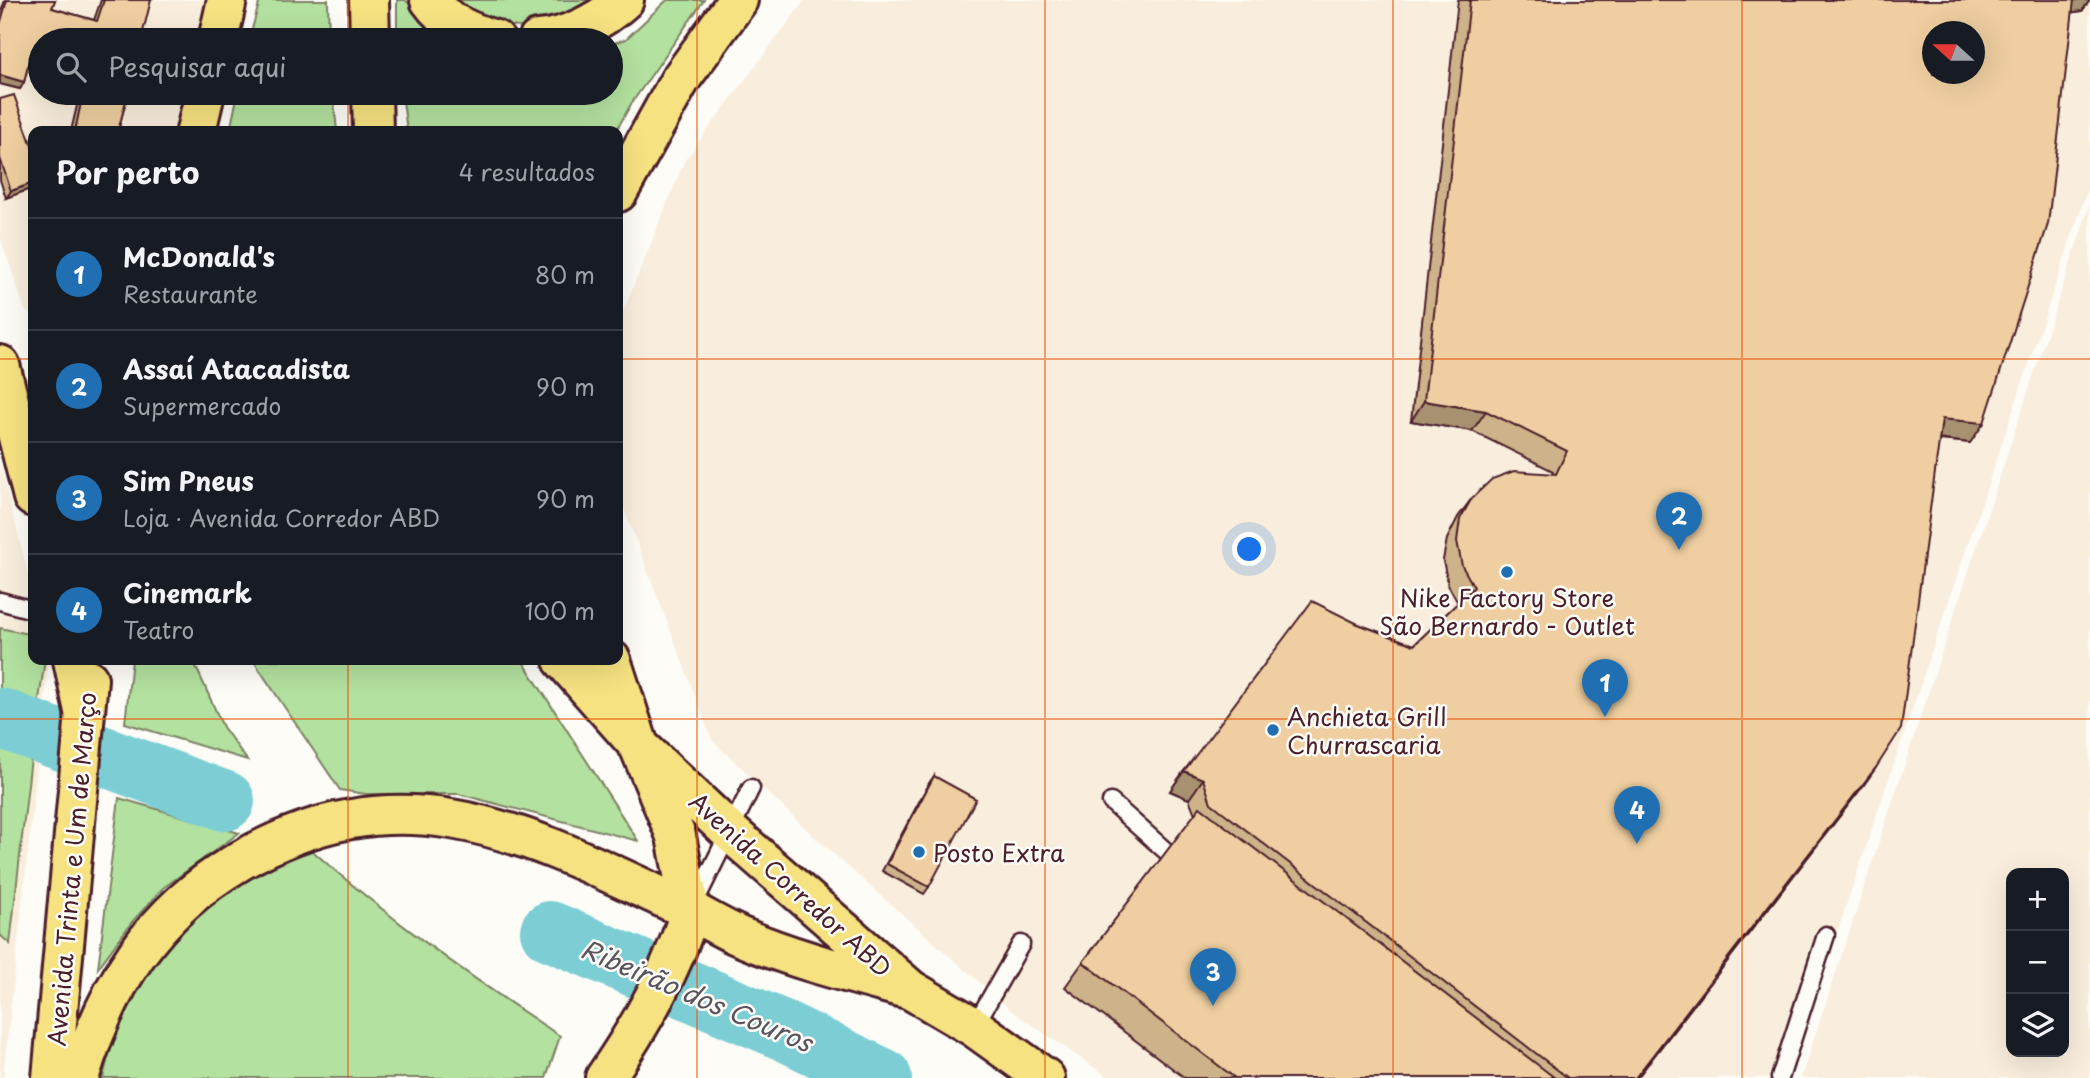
<!DOCTYPE html>
<html lang="pt">
<head>
<meta charset="utf-8">
<style>
  body { margin:0; font-family:"Playpen Sans",sans-serif; background:#242831; color:#f1f3f6 }
  .controls { position:absolute; right:21px; bottom:21px; display:grid; overflow:hidden; border-radius:14px; box-shadow:0 7px 28px #0002 }
  .controls button { width:63px; height:63px; display:grid; place-items:center; padding:0; border:0; border-bottom:2px solid #363941; background:#171b24; color:#f1f3f6; font:35px sans-serif }
  .compass { position:absolute; left:1922px; top:21px; width:63px; height:63px; border-radius:50%; background:#171b24; box-shadow:0 7px 28px #0002; rotate:291deg }
  .you { position:absolute; left:1250px; top:550px; width:24px; height:24px; margin:-18px; border:5px solid #fff; border-radius:50%; background:#1a73e8; box-shadow:0 0 0 10px #1a73e833 }
  .badge { display:grid; place-items:center; width:46px; height:46px; border-radius:50%; background:#1f6fb2; color:#fff; font-size:23px; font-weight:700 }
  .pin { position:absolute; translate:-50% -58px; filter:drop-shadow(0 2px 4px #0008) }
  .pin::after { content:''; position:absolute; top:37px; width:24px; height:21px; background:inherit; clip-path:polygon(0 0,100% 0,50% 100%) }
  .list { margin:0; padding:0; list-style:none }
  h2 { display:flex; justify-content:space-between; align-items:center; height:91px; margin:0; padding:0 28px; font-size:30px }
  h2 small { font-size:23px; font-weight:400; color:#9ea1a6 }
  .list li { display:grid; grid-template-columns:46px 1fr auto; gap:21px; align-items:center; box-sizing:border-box; height:112px; padding:0 28px; border-top:2px solid #363941 }
  .list b { display:block; font-size:26px; white-space:nowrap }
  .list p { margin:0; font-size:23px; white-space:nowrap; color:#9ea1a6 }
  .list em { font-size:23px; font-style:normal; color:#9ea1a6 }
  .icon { flex:none; width:38px; height:38px; fill:none; stroke:currentColor; stroke-width:2; stroke-linecap:round; stroke-linejoin:round }
  .map { position:relative; flex:none; width:2090px; height:1078px; overflow:hidden }
  .search { position:absolute; background:#171b24; box-shadow:0 7px 28px #0002; left:28px; top:28px; width:595px; height:77px; display:flex; align-items:center; gap:18px; box-sizing:border-box; padding:0 24px; border-radius:38px; color:#9ea1a6; font-size:26px }
  .panel { position:absolute; background:#171b24; box-shadow:0 7px 28px #0002; left:28px; top:126px; width:595px; height:539px; border-radius:14px }
  .map>svg:first-child { display:block }
</style>
</head>
<body>
<div class="map">
<svg width="2090" height="1078" viewBox="0 0 2090 1078">
  <rect width="100%" height="100%" fill="#fdfcf7"/>
  <filter id="ink" filterUnits="userSpaceOnUse"><feTurbulence type="fractalNoise" baseFrequency=".0143" numOctaves="2"/><feDisplacementMap in="SourceGraphic" scale="14" xChannelSelector="R" yChannelSelector="G"/><feConvolveMatrix kernelMatrix="1 2 1 2 8 2 1 2 1" color-interpolation-filters="sRGB"/></filter>
  <g filter="url(#ink)">
    <path fill="#f9eedd" fill-rule="evenodd" d="M0 0H209L200 40H40V93H189L180 131H33V316L25 310 0 237Z
      M805 0H2090V182L1788 1078H1110L1013 1012 819 841 712 740 618 493 620 319 685 160ZM1932 32H1974V74H1932Z
      M2090 204V1078H1801ZM2011 873H2064V1052H2011Z
      M0 464 33 593V660H49L3 1078H0Z"/>
    <path fill="#b3e19f" stroke="#7e8065" stroke-width="2" d="M260 0H328L329 40H249Z
      M397 0H405L454 40H397Z
      M457 0H597C583 8 568 17 553 23 524 35 479 21 457 0Z
      M667 0H704L631 104 616 131H407L402 93H611V44L626 39Z
      M238 93H333L337 131H230Z
      M0 628 33 635V660H45L36 719 0 707Z
      M132 660H193L223 727 247 760 125 723Z
      M253 660H522L638 841 459 794H366L340 790Z
      M0 729 33 740 10 944 0 935Z
      M119 798 239 833 163 888 132 922 98 968Z
      M308 847C389 919 470 977 560 1036L546 1078H103L116 1023 157 950 219 892Z"/>
    <g fill="none" stroke-linecap="round" stroke-linejoin="round">
      <path stroke="#7cced4" stroke-width="60" d="M0 718 225 801
        M550 931 785 1031 882 1078"/>
      <g stroke="#4a1f2b" stroke-width="21">
        <path id="lane" d="M0 601 33 610
          M1111 802 1167 852
          M695 902 751 788
          M974 1027 1021 944
          M1780 1078 1826 935"/>
      </g>
      <g stroke="#4a1f2b" stroke-width="44">
        <path id="primary" d="M52 1078 88 679
          M605 1078C640 1027 673 970 690 911"/>
      </g>
      <g stroke="#4a1f2b" stroke-width="44">
        <path id="highway" d="M369 0 370 40
          M430 0C446 23 469 32 495 40
          M218 40 227 0
          M538 40C569 38 602 20 624 0
          M372 93 373 131
          M196 131 205 93
          M618 192 680 80 738 0
          M0 365 33 497
          M73 660 84 711
          M563 660 639 746 730 832 911 990 974 1027 1045 1078
          M611 660 639 746 676 836 690 911
          M79 1078C107 985 153 912 238 862 405 765 530 836 687 909 705 918 721 928 739 936 795 960 853 974 911 990"/>
      </g>
      <use href="#lane" stroke="#fdfcf7" stroke-width="16"/>
      <use href="#primary" stroke="#f6e281" stroke-width="38"/>
      <use href="#highway" stroke="#f6e281" stroke-width="38"/>
    </g>
    <path fill="#ceb28a" stroke="#4a1f2b" stroke-width="2" d="M5 0H55L52 8 94 20 101 0H151L40 65 29 62 24 82 20 89 0 84V15Z
      M1458 0H2090L2082 11 2072 12 1970 443 1939 440 1877 766 1863 786 1637 1078H1185L1065 987 1083 962 1195 814 1189 799 1170 791 1184 771 1358 624 1414 645 1458 603 1448 585 1443 560 1447 539 1458 517 1472 498 1552 474 1553 471 1472 431 1411 421Z
      M80 93H128L118 131H71Z
      M0 99 33 188 6 198 0 180Z
      M934 776 929 887 924 894 882 871 929 783Z"/>
    <path fill="#a79171" stroke="#4a1f2b" stroke-width="2" d="M2071 0H2090L2082 11 2061 14Z
      M31 54 40 57V65L27 61Z
      M0 75 24 82 20 89 0 84Z
      M33 183V188L6 198 11 191Z
      M1424 401 1486 411 1472 431 1411 421Z
      M1942 419 1984 423 1970 443 1928 438Z
      M1877 766 1863 786 1637 1078H1635Z
      M1184 771 1203 779 1189 799 1170 791Z"/>
    <path fill="#efcfa1" stroke="#4a1f2b" stroke-width="2" fill-rule="evenodd" d="M7 0H55L52 8 97 21 104 0H151L141 40H40V57L31 54 24 82 0 75V25Z
      M1470 0H2074L2048 224 1984 423 1942 419 1901 729 1877 766 1635 1078H1568L1211 803 1203 779 1184 771 1312 601 1358 624 1414 645 1474 587 1462 566 1457 541 1460 519 1472 498 1492 479 1514 471 1556 474 1567 451 1486 411 1424 401ZM1933 32H1975V74H1933Z
      M83 93H128L118 131H75Z
      M14 95 33 149V183L11 191 0 158V99Z
      M934 776 976 799 929 887 887 864Z
      M1200 807 1555 1078H1235L1083 962Z"/>
  </g>
  <path fill="none" stroke="#e8590c" stroke-width="2" stroke-opacity="0.55" d="M348 0V40M697 0V1078M1045 0V1078M1393 0V1078M1742 0V1078M348 93V131M0 359H33M618 359H2090M348 660V1078M0 719H2090"/>
  <g fill="#1f6fb2" stroke="#fdfcf7" stroke-width="2.5">
    <circle cx="1507" cy="572" r="7"/>
    <circle cx="1273" cy="730" r="7"/>
    <circle cx="919" cy="852" r="7"/>
  </g>
  <g text-anchor="middle" dominant-baseline="central" stroke-width="5" stroke-linejoin="round" paint-order="stroke">
    <g font-size="24" fill="#4a1f2b" stroke="#fdfcf7" text-anchor="start">
      <text x="1507" y="597" text-anchor="middle">Nike Factory Store<tspan x="1507" dy="28">São Bernardo - Outlet</tspan></text>
      <text x="1287" y="716">Anchieta Grill<tspan x="1287" dy="28">Churrascaria</tspan></text>
      <text x="933" y="852">Posto Extra</text>
    </g>
    <g font-size="24" fill="#4a1f2b" stroke="#fdfcf7">
      <text transform="translate(71 869) rotate(-85)">Avenida Trinta e Um de Março</text>
      <text transform="translate(791 884) rotate(42)">Avenida Corredor ABD</text>
    </g>
    <g font-size="26" font-style="italic" fill="#59545e" stroke="#fdfcf7">
      <text transform="translate(697 995) rotate(23)">Ribeirão dos Couros</text>
    </g>
  </g>
</svg>
<div class="controls">
<button>+</button>
<button>−</button>
<button><svg class="icon" aria-label="layers" viewBox="0 0 24 24"><path d="M12 4l9 5-9 5-9-5zM3 14l9 5 9-5"/></svg></button>
</div>
<svg class="compass" viewBox="-18 -18 36 36"><path d="M0-13l5 13h-10z" fill="#e53935"/><path d="M0 13l5-13h-10z" fill="#9ea1a6"/></svg>
<div class="you"></div>
<div class="pin badge" style="left:1605px;top:717px">1</div>
<div class="pin badge" style="left:1679px;top:550px">2</div>
<div class="pin badge" style="left:1213px;top:1006px">3</div>
<div class="pin badge" style="left:1637px;top:844px">4</div>
<div class="search"><svg class="icon" aria-label="search" viewBox="0 0 24 24"><circle cx="10" cy="10" r="6"/><path d="M15 15l6 6"/></svg>Pesquisar aqui</div>
<section class="panel">
<h2>Por perto<small>4 resultados</small></h2>
<ul class="list">
<li><span class="badge">1</span><div><b>McDonald's</b><p>Restaurante</p></div><em>80 m</em></li>
<li><span class="badge">2</span><div><b>Assaí Atacadista</b><p>Supermercado</p></div><em>90 m</em></li>
<li><span class="badge">3</span><div><b>Sim Pneus</b><p>Loja · Avenida Corredor ABD</p></div><em>90 m</em></li>
<li><span class="badge">4</span><div><b>Cinemark</b><p>Teatro</p></div><em>100 m</em></li>
</ul>
</section>
</div>
</body>
</html>
